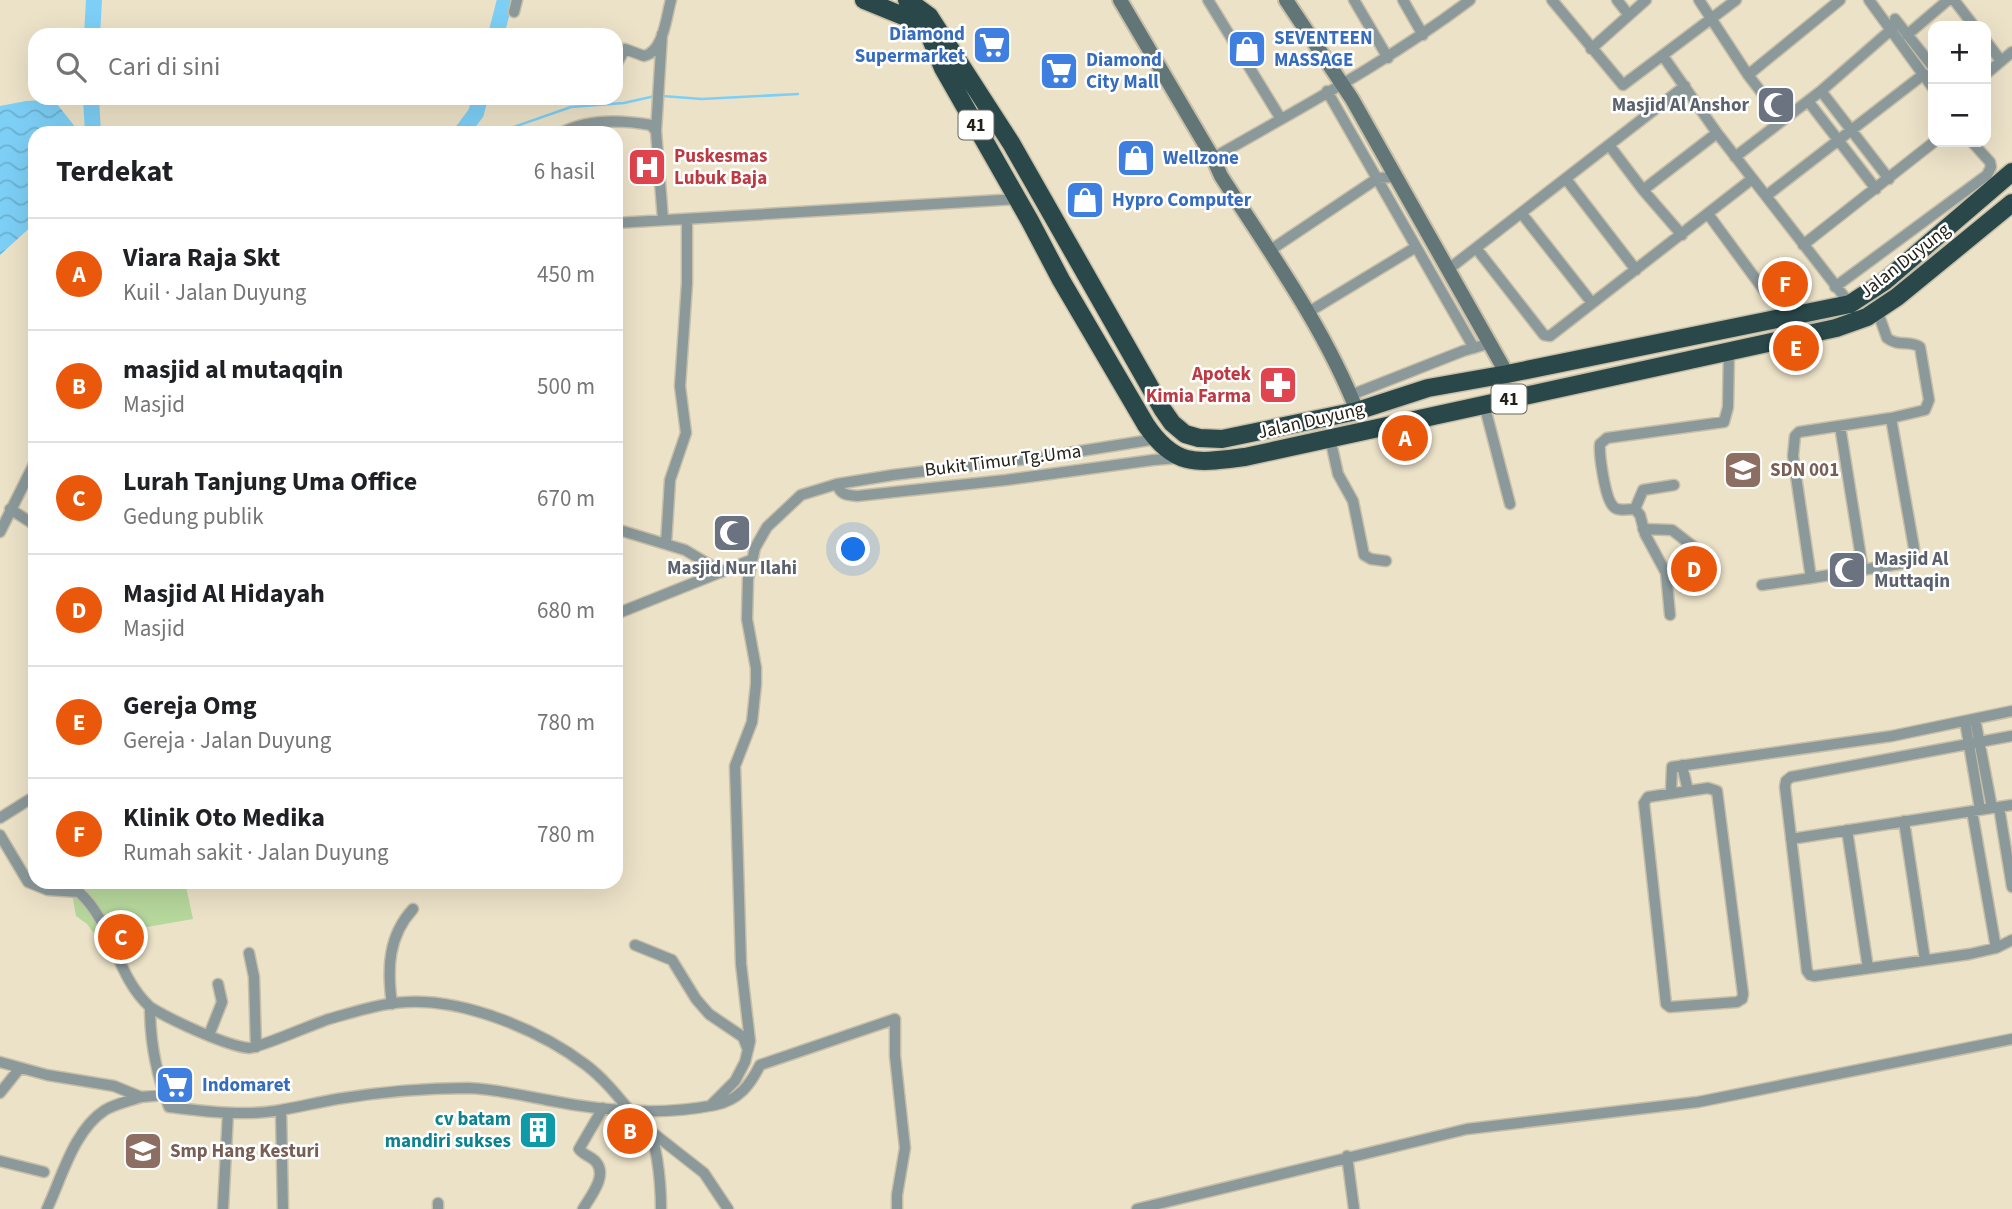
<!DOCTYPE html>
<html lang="id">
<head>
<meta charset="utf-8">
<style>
  body { margin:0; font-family:"Source Sans 3",sans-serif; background:#f6f6f6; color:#202124 }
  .controls { position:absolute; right:21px; top:21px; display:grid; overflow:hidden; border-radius:14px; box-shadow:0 7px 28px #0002 }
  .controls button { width:63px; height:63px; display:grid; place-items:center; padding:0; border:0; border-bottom:2px solid #e0e0e0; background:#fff; color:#202124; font:35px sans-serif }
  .you { position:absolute; left:854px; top:550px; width:24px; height:24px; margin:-18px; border:5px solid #fff; border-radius:50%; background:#1a73e8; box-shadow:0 0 0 10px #1a73e833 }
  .badge { display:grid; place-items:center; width:46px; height:46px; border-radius:50%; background:#ea580c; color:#fff; font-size:23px; font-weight:700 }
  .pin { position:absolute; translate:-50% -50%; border:4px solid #fff; box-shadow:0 2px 7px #0006 }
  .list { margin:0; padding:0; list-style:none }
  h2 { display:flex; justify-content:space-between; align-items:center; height:91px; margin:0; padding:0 28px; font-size:30px }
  h2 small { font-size:23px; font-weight:400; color:#757577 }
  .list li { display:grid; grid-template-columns:46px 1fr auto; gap:21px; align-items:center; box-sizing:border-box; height:112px; padding:0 28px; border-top:2px solid #e0e0e0 }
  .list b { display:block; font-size:26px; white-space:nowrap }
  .list p { margin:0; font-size:23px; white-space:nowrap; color:#757577 }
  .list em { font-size:23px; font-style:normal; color:#757577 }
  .icon { flex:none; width:38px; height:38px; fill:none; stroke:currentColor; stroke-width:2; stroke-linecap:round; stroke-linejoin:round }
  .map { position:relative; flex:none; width:2012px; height:1209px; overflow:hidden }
  .search { position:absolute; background:#fff; box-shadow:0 7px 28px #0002; left:28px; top:28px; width:595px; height:77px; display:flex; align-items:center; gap:18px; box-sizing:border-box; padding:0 24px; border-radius:21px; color:#757577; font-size:26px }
  .panel { position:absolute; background:#fff; box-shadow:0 7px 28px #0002; left:28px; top:126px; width:595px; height:763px; border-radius:21px }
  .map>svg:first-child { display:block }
</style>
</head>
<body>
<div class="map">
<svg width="2012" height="1209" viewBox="0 0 2012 1209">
  <defs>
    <pattern id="water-waves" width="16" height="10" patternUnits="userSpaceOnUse" patternTransform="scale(1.75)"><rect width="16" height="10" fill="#7dcff6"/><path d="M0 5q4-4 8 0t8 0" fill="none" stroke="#6cb1d2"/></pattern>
  </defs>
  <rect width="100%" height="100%" fill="#ece2c8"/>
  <path fill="#b6d89c" d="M100 882H185L193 919 96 936 87 924 76 916 71 888Z"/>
  <path fill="url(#water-waves)" d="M47 100 57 104 80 133H35V223L0 255V106L26 101Z"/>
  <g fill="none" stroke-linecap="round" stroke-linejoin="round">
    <path stroke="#7dcff6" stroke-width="2.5" d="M662 96 702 99 798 94
      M464 129 505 130 571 107 624 103 655 96"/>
    <path stroke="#7dcff6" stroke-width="16" d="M92 35 94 0
      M496 35 505 0
      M91 98 93 133
      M461 133 476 113 480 98"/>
    <g stroke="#c8bfa8" stroke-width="13">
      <path id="street" d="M1208 0 1281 119
        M1354 0 1388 58
        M1403 0 1423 35
        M1552 0 1623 85 1736 0
        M1617 0 1628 14
        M1699 0 1748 75 1782 119
        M1869 0 1933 88
        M1954 0 1974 26
        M514 12 517 0
        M1895 19 1933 67
        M662 34 656 131 663 220
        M1907 35 1948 0
        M1986 41 2001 61
        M1591 49 1646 0
        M1663 56 1717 133 1850 304
        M616 65 625 49 644 56C664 51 666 17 671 0
        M1986 74 2012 52
        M1748 75 1840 0
        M1327 91 1474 348
        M1821 91 1889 179
        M1808 101 1876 189
        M561 133C587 119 622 120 651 125L656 131
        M1609 145 1643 190 1682 235
        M1735 157 1821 91 1892 29
        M1213 158C1300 108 1389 61 1470 0
        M1566 179 1636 270
        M1643 190 1717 133
        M1766 196 1924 74
        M1522 214 1592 303
        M1708 214 1766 293
        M616 223 1018 199
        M1803 245 1934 142
        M1476 248 1544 335 1550 336 1752 179
        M1269 251 1378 178 1395 177
        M1450 268 1685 86
        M1835 287 1987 175 1991 167 1990 162 1972 142
        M1307 313 1416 247
        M1351 395 1463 351 1491 343
        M1484 404 1510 504
        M1840 426 1863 570
        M1330 438 1338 474 1353 501 1364 555 1371 559 1386 561
        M837 484C840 495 847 495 857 496L1006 480 1153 460 1178 458
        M10 509 35 525
        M1635 509 1643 490 1674 485
        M616 529 685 550 722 572
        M1643 529 1672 530 1703 554
        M0 532 35 462
        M666 544 670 480 686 433 680 386 687 283V219
        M1811 578 1906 563 1913 558 1914 548 1891 418
        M1762 585 1811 578 1793 456 1795 436 1799 432 1891 418 1925 410 1929 400 1920 347C1910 340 1898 347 1887 338L1877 310
        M616 614 751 560
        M1670 615 1666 573 1645 534 1640 515 1635 509C1628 509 1617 512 1613 506 1605 498 1599 455 1600 444L1607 438 1724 422 1728 407 1729 351
        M1975 719 1992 808
        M1965 721 1980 809
        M2012 736 1791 777 1786 781 1785 787 1807 971 1810 975 1814 976 1970 954 1996 948 2012 940
        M1682 765 1688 791
        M1708 788 1717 791 1743 994 1742 999 1737 1002 1670 1007 1666 1004 1644 803 1648 797Z
        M1671 793 1672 767 1892 736 2012 711
        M1999 807 2012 887
        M1972 811 1996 948
        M0 818 35 796
        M1904 821 1925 960
        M1847 830 1868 968
        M0 835 28 882 48 890 79 892C114 924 115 975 150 1007 150 1043 156 1074 169 1107 195 1110 222 1114 248 1113 278 1113 307 1104 337 1099 380 1092 424 1088 468 1088 495 1089 520 1095 547 1100 601 1111 660 1116 715 1105 739 1100 750 1085 760 1065L895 1019V1056L905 1148 897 1195V1209
        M1791 839 2012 805
        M635 945 672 960 696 999 709 1014 743 1037 748 1050
        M249 953 254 977 256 1047
        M392 1004C387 969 388 936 413 909
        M150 1007C169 1019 226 1046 249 1048 259 1048 313 1024 329 1019 354 1012 381 1003 407 1002 465 999 540 1030 586 1065 603 1078 616 1094 630 1111
        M209 1035 222 1002 218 984
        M0 1062 47 1075 114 1086 141 1097 164 1095
        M0 1093 20 1068
        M711 1105 735 1081 745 1062 750 1041 741 964 735 766 752 722 756 684V668L747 619 748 579 755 548 767 527 801 495 837 484 893 475 1043 457 1156 439
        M281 1110 283 1209
        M645 1111C656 1143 661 1175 661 1209
        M653 1133 704 1173 728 1209
        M1347 1156 1354 1209
        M0 1161 44 1172
        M47 1209C62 1177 74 1130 105 1110 115 1104 129 1101 141 1097
        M223 1209 228 1113
        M438 1209V1203
        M583 1209C590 1197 608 1176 596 1162 591 1156 583 1155 579 1149L603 1108
        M1137 1209 1467 1129 1698 1102 2012 1039"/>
    </g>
    <g stroke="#c8bfa8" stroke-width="18">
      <path id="secondary" d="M1120 0 1213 158 1221 176C1269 251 1324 327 1357 411
        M1286 0 1352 99 1507 374"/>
    </g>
    <g stroke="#c8bfa8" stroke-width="21">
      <path id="highway" d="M864 0 908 18 929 34 943 68 1030 221 1061 280 1146 425C1175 468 1197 463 1245 457L1836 328 1867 317 1897 297 2012 203
        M907 0 929 16 1011 143 1163 410 1172 423 1185 434 1199 438 1222 439 1357 411 1428 388 1507 374 1850 304 1885 281 2012 172"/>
    </g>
    <use href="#street" stroke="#8b999b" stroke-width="10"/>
    <use href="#secondary" stroke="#627678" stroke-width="14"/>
    <use href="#highway" stroke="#2a484a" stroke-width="18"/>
  </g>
  <defs>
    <g id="supermarket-square" transform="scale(2.0125)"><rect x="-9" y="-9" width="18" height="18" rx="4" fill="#3f7fe0" stroke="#fff"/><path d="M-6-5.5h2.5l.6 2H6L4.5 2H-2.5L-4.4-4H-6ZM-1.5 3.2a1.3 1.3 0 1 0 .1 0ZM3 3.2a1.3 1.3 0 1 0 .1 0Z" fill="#fff"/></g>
    <g id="shop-square" transform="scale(2.0125)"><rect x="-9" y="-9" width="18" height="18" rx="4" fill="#3f7fe0" stroke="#fff"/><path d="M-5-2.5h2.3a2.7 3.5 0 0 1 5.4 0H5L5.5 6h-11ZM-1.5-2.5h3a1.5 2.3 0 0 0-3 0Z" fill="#fff"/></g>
    <g id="mosque-square" transform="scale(2.0125)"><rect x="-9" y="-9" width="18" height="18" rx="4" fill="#6b7280" stroke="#fff"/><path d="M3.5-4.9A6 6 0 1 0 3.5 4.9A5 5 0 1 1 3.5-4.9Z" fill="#fff"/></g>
    <g id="hospital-square" transform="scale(2.0125)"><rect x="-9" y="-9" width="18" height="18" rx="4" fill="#e0444e" stroke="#fff"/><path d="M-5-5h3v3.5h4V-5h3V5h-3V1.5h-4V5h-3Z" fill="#fff"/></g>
    <g id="pharmacy-square" transform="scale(2.0125)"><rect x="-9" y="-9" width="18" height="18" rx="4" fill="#e0444e" stroke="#fff"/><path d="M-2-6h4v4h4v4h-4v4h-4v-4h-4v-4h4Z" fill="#fff"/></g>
    <g id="school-square" transform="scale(2.0125)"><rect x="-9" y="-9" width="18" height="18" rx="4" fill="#8d6e63" stroke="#fff"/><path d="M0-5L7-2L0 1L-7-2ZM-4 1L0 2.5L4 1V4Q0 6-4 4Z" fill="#fff"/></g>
    <g id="building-square" transform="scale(2.0125)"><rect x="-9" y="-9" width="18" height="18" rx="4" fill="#0f9aa8" stroke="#fff"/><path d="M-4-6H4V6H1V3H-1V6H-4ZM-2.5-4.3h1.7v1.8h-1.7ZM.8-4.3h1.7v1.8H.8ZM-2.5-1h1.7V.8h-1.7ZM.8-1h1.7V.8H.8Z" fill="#fff"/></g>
  </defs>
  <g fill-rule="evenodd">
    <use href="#supermarket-square" x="992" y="45"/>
    <use href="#shop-square" x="1247" y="49"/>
    <use href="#supermarket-square" x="1059" y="71"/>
    <use href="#mosque-square" x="1776" y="105"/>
    <use href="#shop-square" x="1136" y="158"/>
    <use href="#hospital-square" x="647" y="167"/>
    <use href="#shop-square" x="1085" y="200"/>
    <use href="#pharmacy-square" x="1278" y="385"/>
    <use href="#school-square" x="1743" y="470"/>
    <use href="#mosque-square" x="732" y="533"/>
    <use href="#mosque-square" x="1847" y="570"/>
    <use href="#supermarket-square" x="175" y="1085"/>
    <use href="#building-square" x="538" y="1130"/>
    <use href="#school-square" x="143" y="1151"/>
  </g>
  <g text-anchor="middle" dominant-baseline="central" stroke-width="5" stroke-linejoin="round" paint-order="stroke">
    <g fill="#fff" stroke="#66645d" stroke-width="2">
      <rect x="958.5" y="110.5" width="35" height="29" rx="5"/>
      <rect x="1491.5" y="384.5" width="35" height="29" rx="5"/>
    </g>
    <g font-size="18" font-weight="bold" fill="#242117">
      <text x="976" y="125">41</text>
      <text x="1509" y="399">41</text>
    </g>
    <g font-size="19" font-weight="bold" fill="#366cbe" stroke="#fff" text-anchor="start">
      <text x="965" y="34" text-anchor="end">Diamond<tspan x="965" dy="22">Supermarket</tspan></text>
      <text x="1274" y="38">SEVENTEEN<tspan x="1274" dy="22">MASSAGE</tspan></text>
      <text x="1086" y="60">Diamond<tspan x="1086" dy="22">City Mall</tspan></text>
      <text x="1163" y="158">Wellzone</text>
      <text x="1112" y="200">Hypro Computer</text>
      <text x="202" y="1085">Indomaret</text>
    </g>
    <g font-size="19" font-weight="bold" fill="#5b616d" stroke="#fff" text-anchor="end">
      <text x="1749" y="105">Masjid Al Anshor</text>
      <text x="1874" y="559" text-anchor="start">Masjid Al<tspan x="1874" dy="22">Muttaqin</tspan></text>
      <text x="732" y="568" text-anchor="middle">Masjid Nur Ilahi</text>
    </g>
    <g font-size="19" font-weight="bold" fill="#be3a42" stroke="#fff" text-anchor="start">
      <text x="674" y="156">Puskesmas<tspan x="674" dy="22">Lubuk Baja</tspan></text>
      <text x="1251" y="374" text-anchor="end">Apotek<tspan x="1251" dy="22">Kimia Farma</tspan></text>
    </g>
    <g font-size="19" fill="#242117" stroke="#fff">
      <text transform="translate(1905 261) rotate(-38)">Jalan Duyung</text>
      <text transform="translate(1311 421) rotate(-13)">Jalan Duyung</text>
      <text transform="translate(1003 461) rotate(-7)">Bukit Timur Tg.Uma</text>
    </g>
    <g font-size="19" font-weight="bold" fill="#785e54" stroke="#fff" text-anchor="start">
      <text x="1770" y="470">SDN 001</text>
      <text x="170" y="1151">Smp Hang Kesturi</text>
    </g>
    <g font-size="19" font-weight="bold" fill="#0d838f" stroke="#fff" text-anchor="end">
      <text x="511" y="1119">cv batam<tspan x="511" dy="22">mandiri sukses</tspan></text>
    </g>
  </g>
</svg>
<div class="controls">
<button>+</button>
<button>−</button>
</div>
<div class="you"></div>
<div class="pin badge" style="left:1405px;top:438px">A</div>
<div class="pin badge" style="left:630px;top:1131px">B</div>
<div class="pin badge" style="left:121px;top:937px">C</div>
<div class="pin badge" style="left:1694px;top:569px">D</div>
<div class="pin badge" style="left:1796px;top:348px">E</div>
<div class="pin badge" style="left:1785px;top:284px">F</div>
<div class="search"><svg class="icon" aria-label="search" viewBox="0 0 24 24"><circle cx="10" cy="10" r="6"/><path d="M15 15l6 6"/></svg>Cari di sini</div>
<section class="panel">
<h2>Terdekat<small>6 hasil</small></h2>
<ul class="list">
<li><span class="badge">A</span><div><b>Viara Raja Skt</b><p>Kuil · Jalan Duyung</p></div><em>450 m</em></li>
<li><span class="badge">B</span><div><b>masjid al mutaqqin</b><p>Masjid</p></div><em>500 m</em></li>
<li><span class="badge">C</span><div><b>Lurah Tanjung Uma Office</b><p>Gedung publik</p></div><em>670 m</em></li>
<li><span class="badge">D</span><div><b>Masjid Al Hidayah</b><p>Masjid</p></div><em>680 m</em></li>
<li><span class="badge">E</span><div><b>Gereja Omg</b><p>Gereja · Jalan Duyung</p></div><em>780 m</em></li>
<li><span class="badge">F</span><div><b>Klinik Oto Medika</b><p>Rumah sakit · Jalan Duyung</p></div><em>780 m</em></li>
</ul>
</section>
</div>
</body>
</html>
